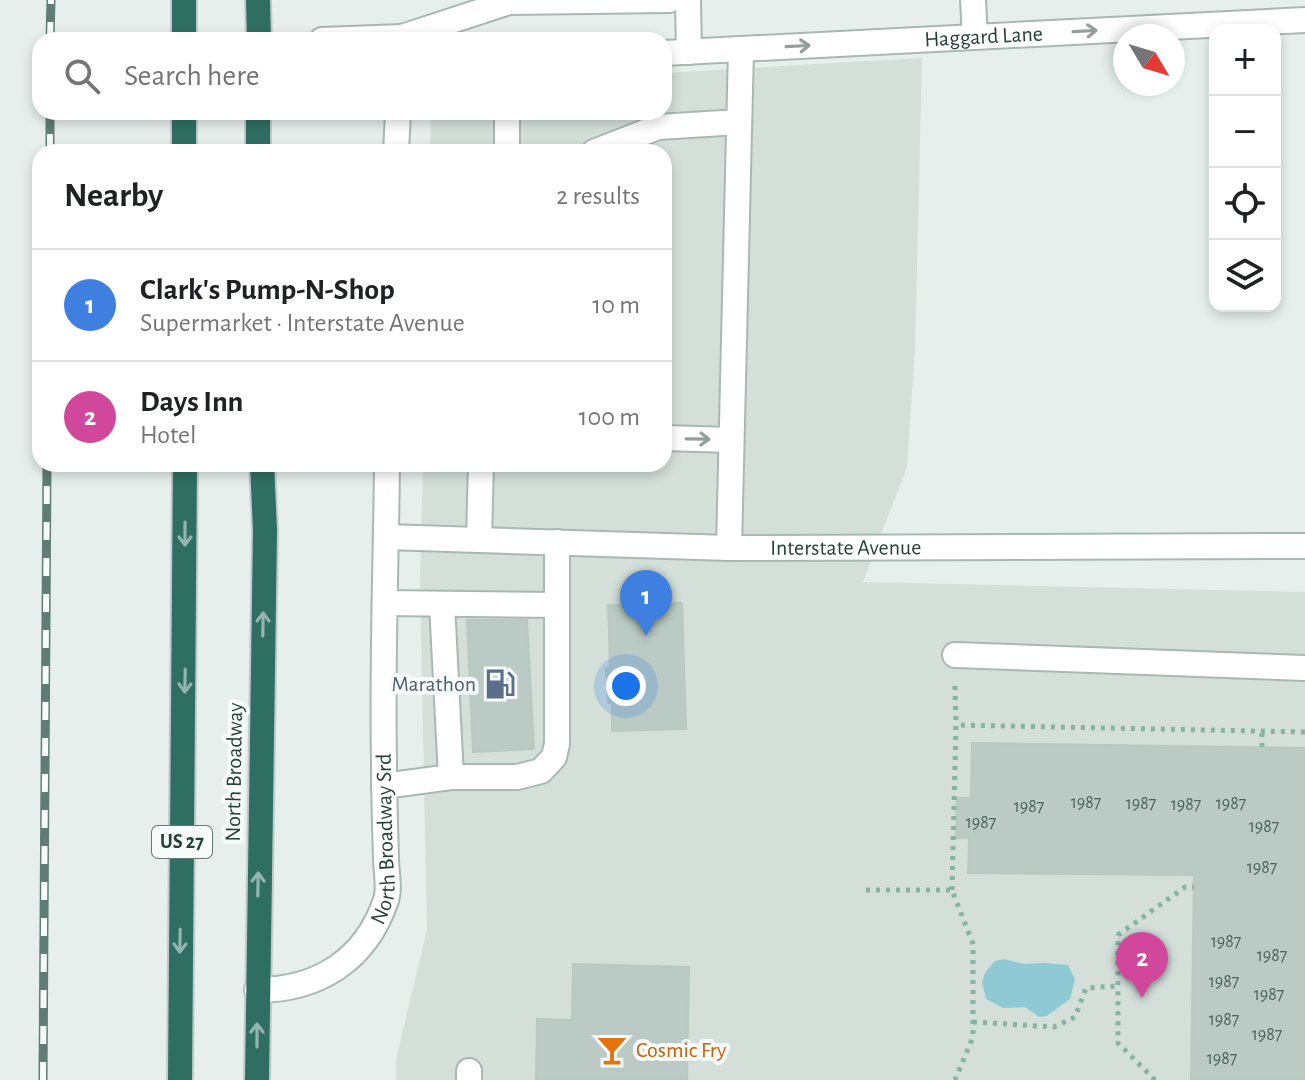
<!DOCTYPE html>
<html lang="en">
<head>
<meta charset="utf-8">
<style>
  body { margin:0; font-family:"Alegreya Sans",sans-serif; background:#f2f2f2; color:#202124 }
  .controls { position:absolute; right:24px; top:24px; display:grid; overflow:hidden; border-radius:16px; box-shadow:0 4px 12px #0003 }
  .controls button { width:72px; height:72px; display:grid; place-items:center; padding:0; border:0; border-bottom:2px solid #e0e0e0; background:#fff; color:#202124; font:40px sans-serif }
  .compass { position:absolute; left:1113px; top:24px; width:72px; height:72px; border-radius:50%; background:#fff; box-shadow:0 4px 12px #0003; rotate:128deg }
  .you { position:absolute; left:626px; top:686px; width:28px; height:28px; margin:-20px; border:6px solid #fff; border-radius:50%; background:#1a73e8; box-shadow:0 0 0 12px #1a73e833 }
  .badge { display:grid; place-items:center; width:52px; height:52px; border-radius:50%; background:#7f4e3f; color:#fff; font-size:26px; font-weight:700 }
  .pin { position:absolute; translate:-50% -66px; filter:drop-shadow(0 2px 4px #0008) }
  .pin::after { content:''; position:absolute; top:42px; width:28px; height:24px; background:inherit; clip-path:polygon(0 0,100% 0,50% 100%) }
  .list { margin:0; padding:0; list-style:none }
  h2 { display:flex; justify-content:space-between; align-items:center; height:104px; margin:0; padding:0 32px; font-size:34px }
  h2 small { font-size:26px; font-weight:400; color:#757577 }
  .list li { display:grid; grid-template-columns:52px 1fr auto; gap:24px; align-items:center; box-sizing:border-box; height:112px; padding:0 32px; border-top:2px solid #e0e0e0 }
  .list b { display:block; font-size:30px; white-space:nowrap }
  .list p { margin:0; font-size:26px; white-space:nowrap; color:#757577 }
  .list em { font-size:26px; font-style:normal; color:#757577 }
  .icon { flex:none; width:44px; height:44px; fill:none; stroke:currentColor; stroke-width:2; stroke-linecap:round; stroke-linejoin:round }
  .map { position:relative; flex:none; width:1305px; height:1080px; overflow:hidden }
  .search { position:absolute; background:#fff; box-shadow:0 4px 12px #0003; left:32px; top:32px; width:640px; height:88px; display:flex; align-items:center; gap:20px; box-sizing:border-box; padding:0 28px; border-radius:24px; color:#757577; font-size:30px }
  .panel { position:absolute; background:#fff; box-shadow:0 4px 12px #0003; left:32px; top:144px; width:640px; height:328px; border-radius:24px }
  .map>svg:first-child { display:block }
</style>
</head>
<body>
<div class="map">
<svg width="1305" height="1080" viewBox="0 0 1305 1080">
  <rect width="100%" height="100%" fill="#e6efeb"/>
  <path fill="#d4dfda" d="M922 58 915 350 907 467 863 582 1305 592V1080H396V1059L427 930 420 582 423 464H664V152H430L431 112H664V73Z"/>
  <path fill="#8ec9d4" d="M1004 959 1024 964 1044 963 1068 965 1075 979 1070 999 1047 1016 1039 1017 1025 1007 1003 1008 986 999 982 982 985 973 995 961Z"/>
  <path fill="#bbcac4" stroke="#b8c9c2" stroke-width="2" d="M682 603 686 729 612 731V703H608L606 668 610 667 608 605Z
    M467 620H527L534 749 473 752Z
    M972 743 1305 748V1080H1191L1194 875 968 873 969 838H956L957 798H971Z
    M573 964 689 967 687 1080H536L537 1019 572 1020Z"/>
  <g fill="none" stroke-linecap="round" stroke-linejoin="round">
    <g stroke="#a8b8b2" stroke-width="28">
      <g id="minor">
        <path d="M688 0 689 52"/>
        <path d="M973 0 975 37"/>
        <path d="M402 37 509 2 669 0"/>
        <path d="M322 40 402 37 415 40"/>
        <path id="s1" d="M664 53 1305 20"/>
        <path d="M396 152 398 112"/>
        <path d="M507 152V112"/>
        <path d="M594 152 658 127 739 122"/>
        <path d="M664 438 731 440"/>
        <path id="s2" d="M386 537 729 548 1305 546"/>
        <path d="M479 540 481 464"/>
        <path d="M729 548 741 49"/>
        <path d="M385 603 557 605"/>
        <path d="M442 604 451 777"/>
        <path d="M955 655 1305 668"/>
        <path d="M384 786 451 777H517L541 771 554 757 557 744V542"/>
        <path id="s3" d="M257 990C318 990 366 960 386 900 390 888 386 871 386 858 385 826 384 793 384 761 382 662 386 563 387 464"/>
        <path d="M469 1080V1071"/>
      </g>
    </g>
    <g stroke="#c2cac8" stroke-width="28">
      <path id="highway" d="M184 0V40
        M258 0 259 40
        M184 112V152
        M258 152V112
        M180 1080 185 464
        M257 1080 265 530 262 464"/>
    </g>
    <path stroke="#86b3a5" stroke-width="5" stroke-dasharray="4 6" stroke-linecap="butt" d="M955 686 956 725
      M1262 747V731
      M866 890H952L973 944V1037L955 1080
      M952 890 956 725 1305 732
      M973 1022 1054 1027 1075 1017 1086 988 1118 986
      M1155 1080 1118 1043V935L1185 887H1194"/>
    <use href="#minor" stroke="#fff" stroke-width="24"/>
    <use href="#highway" stroke="#2f6f62" stroke-width="24"/>
    <g stroke="#5f7d75" stroke-width="9">
      <path id="rail" d="M50 40 51 0
        M50 152V112
        M43 1080 47 464"/>
    </g>
    <use href="#rail" stroke="#f7fbf9" stroke-width="6" stroke-dasharray="18" stroke-linecap="butt"/>
  </g>
  <defs><path id="oneway-shaft" d="M-6 0H5M1.5-3L5.5 0L1.5 3" fill="none" stroke-width="1.6" stroke-linecap="round" stroke-linejoin="round" transform="scale(2)"/></defs>
  <g stroke="#92a09c">
    <use href="#oneway-shaft" transform="translate(1085 31) rotate(-3)"/>
    <use href="#oneway-shaft" transform="translate(798 46) rotate(-3)"/>
    <use href="#oneway-shaft" transform="translate(698 439) rotate(1)"/>
  </g>
  <g stroke="#93b5ae">
    <use href="#oneway-shaft" transform="translate(185 534) rotate(90)"/>
    <use href="#oneway-shaft" transform="translate(263 624) rotate(-89)"/>
    <use href="#oneway-shaft" transform="translate(185 681) rotate(91)"/>
    <use href="#oneway-shaft" transform="translate(258 884) rotate(-89)"/>
    <use href="#oneway-shaft" transform="translate(180 941) rotate(91)"/>
    <use href="#oneway-shaft" transform="translate(257 1035) rotate(-90)"/>
  </g>
  <defs>
    <g id="fuel-bare" transform="scale(2.4)"><path d="M-5.5-6h7V0h2V4h1.3V-2.5L3-4.5l.8-.8L6-3V5H2.5V1h-1V6h-7ZM-4.2-4.7v3.2H.2V-4.7Z" fill="#5c6f8a" stroke="#f7fbf9" stroke-width="2.5" paint-order="stroke"/></g>
    <g id="bar-bare" transform="scale(2.4)"><path d="M-6-5H6L.8 .8V4.5H3.5V6h-7V4.5H-.8V.8Z" fill="#e8710a" stroke="#f7fbf9" stroke-width="2.5" paint-order="stroke"/></g>
  </defs>
  <g fill-rule="evenodd">
    <use href="#fuel-bare" x="500" y="684"/>
    <use href="#bar-bare" x="612" y="1050"/>
  </g>
  <g text-anchor="middle" dominant-baseline="central" stroke-width="8" stroke-linejoin="round" paint-order="stroke">
    <g font-size="18" fill="#4a645c">
      <text x="1086" y="803">1987</text>
      <text x="1141" y="804">1987</text>
      <text x="1231" y="804">1987</text>
      <text x="1186" y="805">1987</text>
      <text x="1029" y="807">1987</text>
      <text x="981" y="823">1987</text>
      <text x="1264" y="827">1987</text>
      <text x="1262" y="868">1987</text>
      <text x="1226" y="942">1987</text>
      <text x="1272" y="956">1987</text>
      <text x="1224" y="982">1987</text>
      <text x="1269" y="995">1987</text>
      <text x="1224" y="1020">1987</text>
      <text x="1267" y="1035">1987</text>
      <text x="1222" y="1059">1987</text>
    </g>
    <rect fill="#f7fbf9" stroke="#637a73" stroke-width="2" x="152" y="826" width="60" height="32" rx="6"/>
    <g font-size="20" font-weight="bold" fill="#24423a">
      <text x="182" y="842">US 27</text>
    </g>
    <g font-size="22" fill="#24423a" stroke="#f7fbf9">
      <text stroke="none"><textPath href="#s1" startOffset="320">Haggard Lane</textPath></text>
      <text stroke="none"><textPath href="#s2" startOffset="460">Interstate Avenue</textPath></text>
      <text transform="translate(234 772) rotate(-89)">North Broadway</text>
      <text stroke="none"><textPath href="#s3" startOffset="230">North Broadway Srd</textPath></text>
    </g>
    <g font-size="22" fill="#4e5e75" stroke="#f7fbf9" text-anchor="end">
      <text x="476" y="684">Marathon</text>
    </g>
    <g font-size="22" fill="#c56008" stroke="#f7fbf9" text-anchor="start">
      <text x="636" y="1050">Cosmic Fry</text>
    </g>
  </g>
</svg>
<div class="controls">
<button>+</button>
<button>−</button>
<button><svg class="icon" aria-label="locate" viewBox="0 0 24 24"><circle cx="12" cy="12" r="6"/><path d="M12 2v4M12 18v4M2 12h4M18 12h4"/></svg></button>
<button><svg class="icon" aria-label="layers" viewBox="0 0 24 24"><path d="M12 4l9 5-9 5-9-5zM3 14l9 5 9-5"/></svg></button>
</div>
<svg class="compass" viewBox="-18 -18 36 36"><path d="M0-13l5 13h-10z" fill="#e53935"/><path d="M0 13l5-13h-10z" fill="#757577"/></svg>
<div class="you"></div>
<div class="pin badge" style="left:646px;top:636px;background:#3f7fe0">1</div>
<div class="pin badge" style="left:1142px;top:998px;background:#d1479c">2</div>
<div class="search"><svg class="icon" aria-label="search" viewBox="0 0 24 24"><circle cx="10" cy="10" r="6"/><path d="M15 15l6 6"/></svg>Search here</div>
<section class="panel">
<h2>Nearby<small>2 results</small></h2>
<ul class="list">
<li><span class="badge" style="background:#3f7fe0">1</span><div><b>Clark's Pump-N-Shop</b><p>Supermarket · Interstate Avenue</p></div><em>10 m</em></li>
<li><span class="badge" style="background:#d1479c">2</span><div><b>Days Inn</b><p>Hotel</p></div><em>100 m</em></li>
</ul>
</section>
</div>
</body>
</html>
